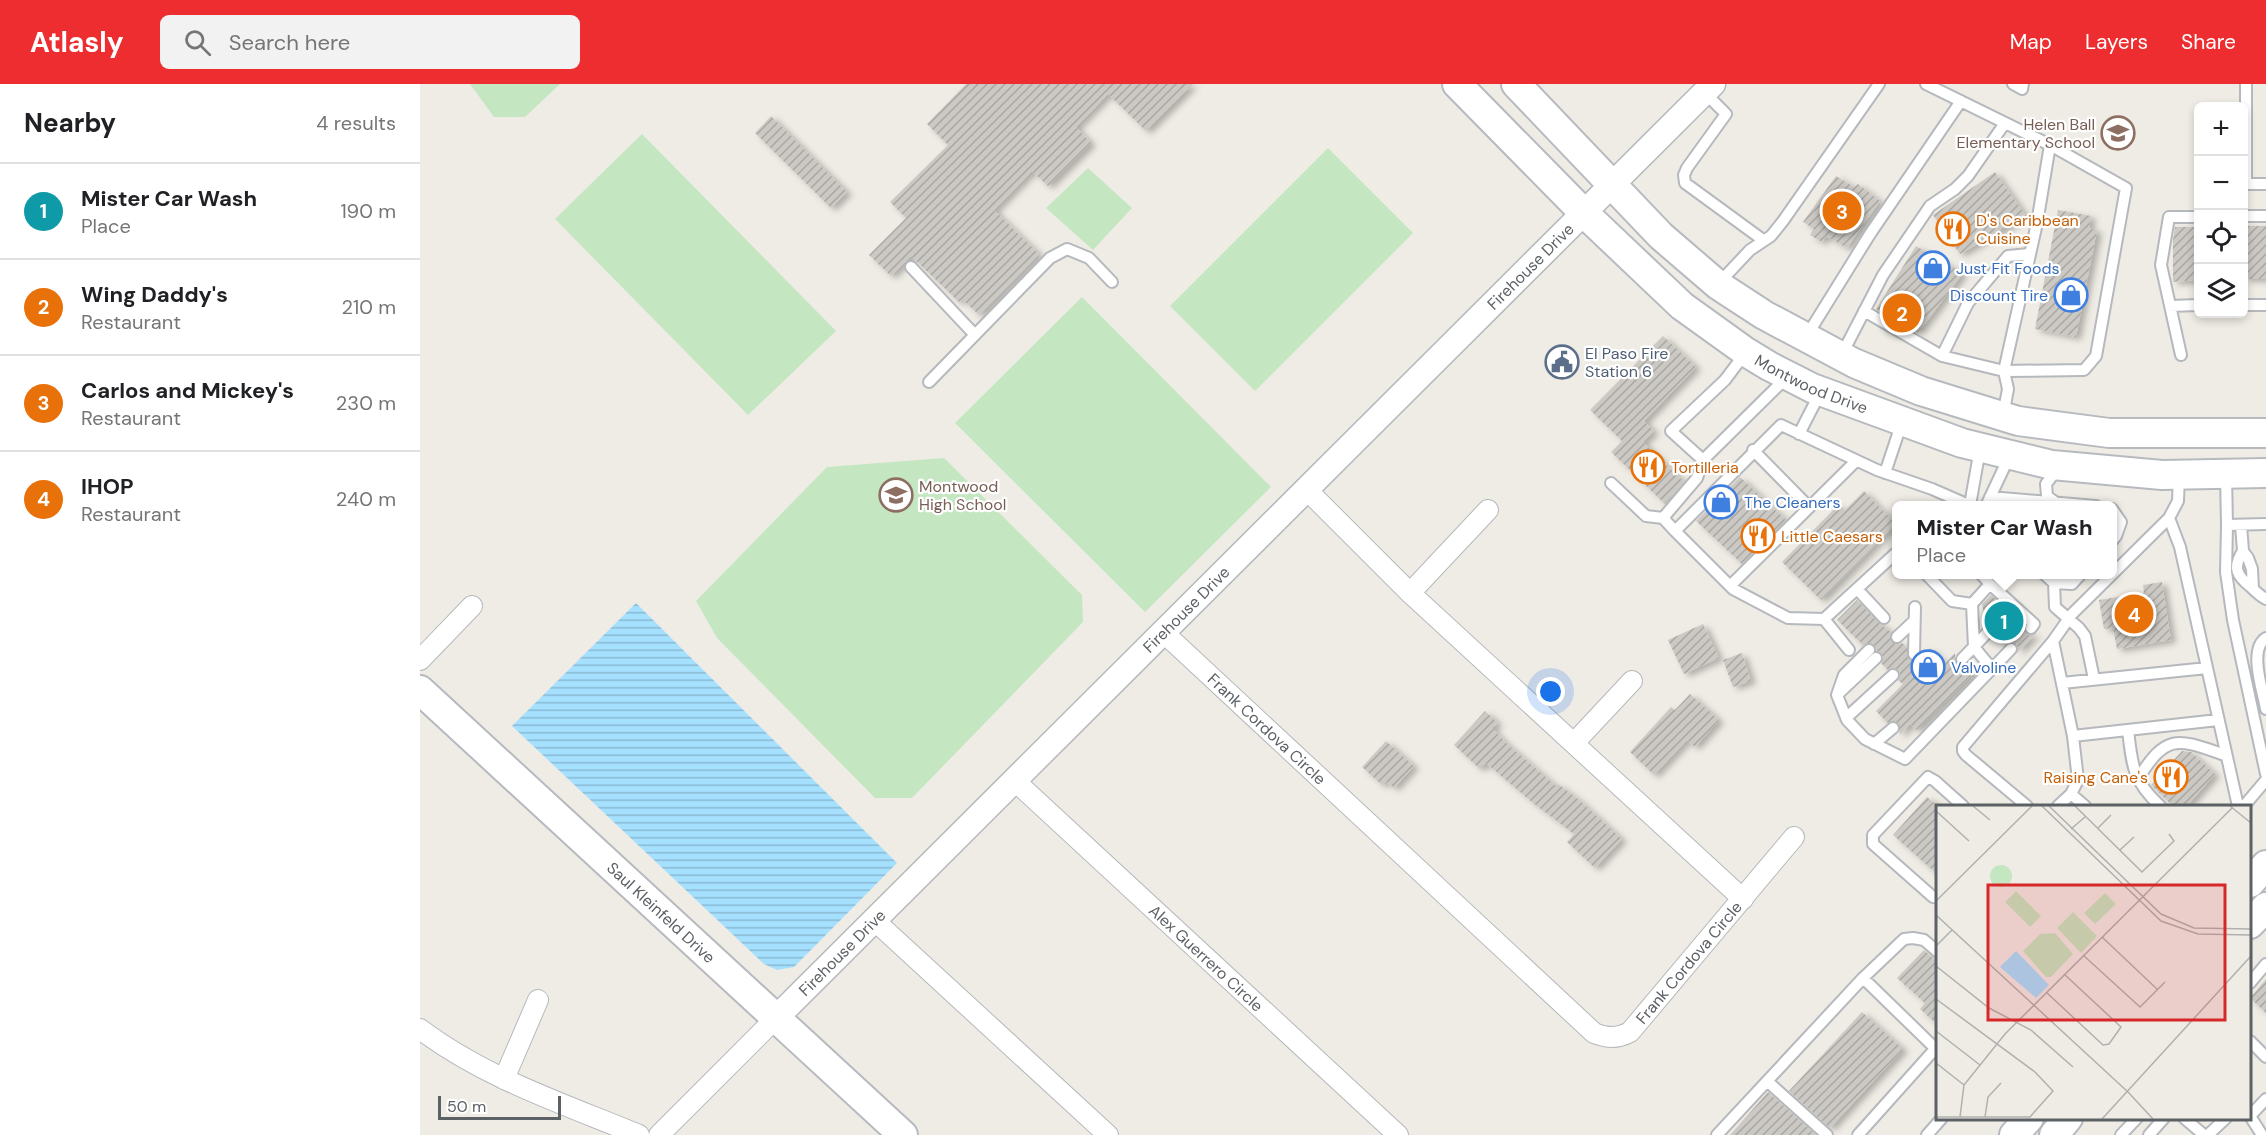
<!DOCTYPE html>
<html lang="en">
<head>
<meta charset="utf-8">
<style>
  body { margin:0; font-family:"DM Sans",sans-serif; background:#f2f2f2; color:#202124 }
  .controls { position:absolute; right:18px; top:18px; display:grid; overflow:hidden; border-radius:9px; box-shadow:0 3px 9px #0003 }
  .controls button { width:54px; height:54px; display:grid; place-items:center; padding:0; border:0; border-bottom:2px solid #e0e0e0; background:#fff; color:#202124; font:30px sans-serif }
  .scale { position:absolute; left:18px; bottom:15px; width:123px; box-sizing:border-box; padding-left:6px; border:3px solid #5c6165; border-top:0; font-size:16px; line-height:21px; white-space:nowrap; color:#5c6165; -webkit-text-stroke:4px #fff; paint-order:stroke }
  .you { position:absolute; left:1131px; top:608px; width:21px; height:21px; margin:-15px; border:4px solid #fff; border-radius:50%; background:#1a73e8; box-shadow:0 0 0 9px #1a73e833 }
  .badge { display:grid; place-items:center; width:39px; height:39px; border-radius:50%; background:#ed2d2f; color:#fff; font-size:20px; font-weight:700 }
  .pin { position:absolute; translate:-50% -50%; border:3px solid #fff; box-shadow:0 2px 6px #0006 }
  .popup { position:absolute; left:1472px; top:417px; width:225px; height:78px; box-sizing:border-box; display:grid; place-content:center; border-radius:9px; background:#fff; filter:drop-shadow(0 2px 4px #0005); font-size:20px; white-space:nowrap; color:#757577 }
  .popup b { font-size:22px; color:#202124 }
  .popup::after { content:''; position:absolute; left:50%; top:100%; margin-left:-12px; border:12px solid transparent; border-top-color:#fff }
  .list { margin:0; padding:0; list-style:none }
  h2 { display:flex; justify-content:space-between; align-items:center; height:78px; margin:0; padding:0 24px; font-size:26px }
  h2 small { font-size:20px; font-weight:400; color:#757577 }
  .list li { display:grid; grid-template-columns:39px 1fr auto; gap:18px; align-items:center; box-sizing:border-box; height:96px; padding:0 24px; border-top:2px solid #e0e0e0 }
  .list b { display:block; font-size:22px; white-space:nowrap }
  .list p { margin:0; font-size:20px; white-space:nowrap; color:#757577 }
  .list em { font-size:20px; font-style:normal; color:#757577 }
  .icon { flex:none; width:33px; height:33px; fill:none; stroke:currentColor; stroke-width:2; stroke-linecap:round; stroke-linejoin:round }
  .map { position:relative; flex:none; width:1846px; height:1051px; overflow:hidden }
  header { display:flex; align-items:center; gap:36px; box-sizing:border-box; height:84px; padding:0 30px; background:#ed2d2f; color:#fff }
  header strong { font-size:28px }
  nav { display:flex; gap:33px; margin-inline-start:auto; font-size:21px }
  .search { width:420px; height:54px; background:#f2f2f2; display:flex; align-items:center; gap:15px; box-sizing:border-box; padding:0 21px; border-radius:9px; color:#757577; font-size:22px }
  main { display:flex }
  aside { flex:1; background:#fff }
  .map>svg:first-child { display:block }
</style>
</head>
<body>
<header>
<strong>Atlasly</strong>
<div class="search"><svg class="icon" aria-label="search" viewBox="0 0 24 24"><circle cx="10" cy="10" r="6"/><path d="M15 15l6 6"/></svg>Search here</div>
<nav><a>Map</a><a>Layers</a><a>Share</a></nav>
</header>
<main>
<aside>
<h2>Nearby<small>4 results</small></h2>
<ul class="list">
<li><span class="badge" style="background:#0f9aa8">1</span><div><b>Mister Car Wash</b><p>Place</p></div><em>190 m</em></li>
<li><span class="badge" style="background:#e8710a">2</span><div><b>Wing Daddy's</b><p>Restaurant</p></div><em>210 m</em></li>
<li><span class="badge" style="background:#e8710a">3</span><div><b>Carlos and Mickey's</b><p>Restaurant</p></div><em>230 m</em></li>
<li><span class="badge" style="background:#e8710a">4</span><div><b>IHOP</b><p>Restaurant</p></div><em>240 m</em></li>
</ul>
</aside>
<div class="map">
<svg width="1846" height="1051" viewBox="0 0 1846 1051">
  <defs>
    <pattern id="water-rules" width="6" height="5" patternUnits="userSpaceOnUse" patternTransform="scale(1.5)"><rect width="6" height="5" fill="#a5e0ff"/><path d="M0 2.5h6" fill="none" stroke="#8ab9d2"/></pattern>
    <pattern id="building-hatch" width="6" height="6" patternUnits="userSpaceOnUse" patternTransform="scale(1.5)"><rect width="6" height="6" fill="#ccc9c4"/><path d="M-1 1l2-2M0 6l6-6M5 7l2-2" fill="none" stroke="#a9a7a3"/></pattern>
    <filter id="shadow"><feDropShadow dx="5" dy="3" stdDeviation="3" flood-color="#0004"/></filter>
  </defs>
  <rect width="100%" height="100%" fill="#efece5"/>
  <path fill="#c4e7c1" d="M50 0H140L105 33H74Z
    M222 50 416 247 328 331 135 135Z
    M908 64 993 149 835 307 750 222Z
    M668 84 712 124 673 166 626 124Z
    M662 213 851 403 725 528 535 339Z
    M524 374 662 511 663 538 492 714H455L297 554 276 517 407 383Z"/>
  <path fill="url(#water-rules)" d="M216 519 477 779 374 883 357 886 344 880 92 642Z"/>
  <path fill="url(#building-hatch)" filter="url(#shadow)" d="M546 0H773L726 47 688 10 656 43 671 59 628 102 612 87 574 126 619 170 559 231 542 215 539 218 491 172 471 192 449 171 486 134 470 118 528 61 507 40Z
    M351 32 427 108 411 124 335 49Z
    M1575 88 1606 132 1540 170 1513 131Z
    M1416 92 1434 103 1438 100 1460 117 1427 164 1406 152 1402 158 1390 151 1394 145 1383 138Z
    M1638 126 1671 132 1669 144 1677 146 1656 253 1615 245Z
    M1824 142H1846V195H1824Z
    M1755 143H1779V196L1753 198V156Z
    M1496 162 1543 189 1498 249 1456 225Z
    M1243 252 1276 283 1224 337 1234 347 1223 358 1264 398 1245 420 1191 368 1202 357 1170 326Z
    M1320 393 1366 436 1322 480 1276 437Z
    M1444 407 1476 440 1401 516 1362 478 1419 420 1425 426Z
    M1742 498 1751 556 1697 565 1693 544 1684 545 1679 516 1724 509 1723 501Z
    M1571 511 1604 541 1606 550 1611 551 1617 549 1597 569 1598 564 1596 559 1590 558 1585 561 1575 552 1576 548 1575 542 1570 540H1566L1562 520Z
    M1437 516 1459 539 1471 548 1470 554 1472 559 1478 560 1482 559 1487 563V570L1490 576H1498L1510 564 1525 579 1535 569V576L1537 581 1543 582 1547 580 1555 588 1497 646 1490 640 1480 651 1478 639 1472 637 1468 639 1456 627 1483 600 1478 596 1480 590 1479 586 1475 584 1468 586 1461 579 1463 572 1456 567 1454 560 1448 559 1443 561 1417 536Z
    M1283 540 1299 574 1264 590 1248 556Z
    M1322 569 1331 597 1313 603 1303 576Z
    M1270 610 1299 636 1275 663 1267 656 1234 691 1210 668 1251 623 1255 626Z
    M1065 627 1078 639 1072 644 1085 658 1136 702 1138 700 1159 716 1202 755 1175 784 1147 758 1154 750 1113 719 1066 679 1060 685 1034 661Z
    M966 657 994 682 974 704 966 697 962 701 942 683Z
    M1762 667 1771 668 1795 690 1766 723H1754L1731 701Z
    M1507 713 1518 722V791L1473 751Z
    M1504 866 1518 879V941L1500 925 1505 919 1477 894Z
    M1846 895V929L1830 914Z
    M1442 928 1483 965 1410 1044 1369 1007Z
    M1348 1008 1396 1051H1310Z"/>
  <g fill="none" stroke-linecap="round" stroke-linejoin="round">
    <g stroke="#b5b8bc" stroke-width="14">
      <path id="service" d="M1506 0 1630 61 1617 139 1584 287 1588 305 1583 332
        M1593 0 1602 5 1603 0
        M1826 0V100H1846
        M1285 9 1306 30 1267 84 1264 91 1265 99 1343 156
        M1824 132H1846
        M1609 170 1588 172 1548 219 1522 272 1584 287 1664 286 1676 272 1706 104 1630 61
        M491 183 555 251
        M1298 200 1330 166 1351 152 1363 137 1459 0
        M1824 221H1846
        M1750 222 1778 221
        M1444 227 1522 272
        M1386 253 1450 150 1541 17
        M1326 268 1305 296 1251 347 1283 376 1368 292
        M1761 271 1741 181 1749 133H1778
        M1421 272 1463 191 1510 122 1535 105 1548 92 1585 39
        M509 298 630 174 647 165 669 174 692 198
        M1379 350 1401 307
        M1333 366 1389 423
        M1283 376 1277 394 1243 434 1255 447 1361 341 1457 386 1512 405 1551 422
        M1465 389 1482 338
        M1806 391 1807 441 1846 440
        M1191 399 1226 432 1243 434
        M1570 413 1676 422
        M1635 418 1627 412 1626 400 1638 384
        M1550 421 1560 365
        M1566 422 1589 373
        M1692 425 1701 438 1696 452 1692 457
        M1749 434 1758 417 1759 391
        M1807 441 1806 488 1813 536 1846 690
        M1821 441 1823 467 1828 474 1832 485 1833 505
        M1255 447 1313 505 1368 534 1404 535 1476 469
        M1823 467C1812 484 1817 492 1831 503 1836 508 1840 512 1846 515
        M1506 490 1532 517 1552 520 1570 500 1561 490
        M1624 490 1634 499 1635 523 1659 544 1665 552 1674 595
        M1634 499 1652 500 1661 490
        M1570 500 1614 540 1611 544
        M1310 502 1436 377
        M1437 505 1464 534
        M1552 520 1554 563 1572 585
        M1404 535 1429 566
        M1477 553 1494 537
        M1846 554C1828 565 1843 607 1846 625
        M1449 566 1424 591 1417 611 1427 636 1445 655 1485 675 1591 565
        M1494 570 1495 523
        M1542 575 1569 547
        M1642 599 1787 584
        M1419 609 1456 574
        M1426 634 1473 591
        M1708 646C1712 682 1713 697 1740 722
        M1653 652 1798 636
        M1454 660 1473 644
        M1718 695C1747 648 1758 655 1805 671
        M1651 710 1665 722
        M1607 722 1546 671 1543 667V663L1633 557
        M1638 722 1651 710 1658 696 1653 652 1633 557 1652 530 1749 434 1760 463 1818 722
        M1824 722 1846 696
        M1518 814 1513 813 1453 760V751L1508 693 1515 697 1543 722
        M1518 868 1504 856 1493 854 1484 855 1443 894 1518 967
        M1830 899 1846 880
        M1830 957 1846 973
        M1347 997 1407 1051
        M1830 1032 1846 1015
        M1830 1032 1842 1051
        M1764 1034 1784 1051
        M1297 1051 1443 894
        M1438 1051 1515 965
        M1507 1051 1522 1034
        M1701 1051 1717 1034
        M1729 1051 1744 1034
        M1788 1051 1806 1034"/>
    </g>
    <g stroke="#b5b8bc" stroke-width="22">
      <g id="minor">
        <path d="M886 405 990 509 1323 815"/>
        <path d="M990 509 1068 426"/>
        <path id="s1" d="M743 548 1174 949C1187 954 1197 955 1210 948L1374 753"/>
        <path d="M0 576 52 522"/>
        <path d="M1154 659 1212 597"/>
        <path id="s2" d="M594 696 978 1051"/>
        <path d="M454 836 688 1051"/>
        <path d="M0 945C65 994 144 1020 219 1051"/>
        <path d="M84 995 118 916"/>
        <path d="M239 1051 356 934"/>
      </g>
    </g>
    <g stroke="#b5b8bc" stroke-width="27">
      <g id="tertiary">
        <path id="s3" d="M356 934 1293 0"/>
      </g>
    </g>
    <g stroke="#b6babf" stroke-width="32">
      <g id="secondary">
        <path id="s4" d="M1037 0 1164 129 1262 222 1326 268 1349 282 1392 304 1542 359 1632 381 1742 391 1846 389"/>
        <path d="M1096 0 1241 152 1298 201 1344 231 1434 279 1501 307 1598 337 1689 349H1846"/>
        <path id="s5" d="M0 606 483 1051"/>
        <path d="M1830 799 1846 781"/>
        <path d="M1830 840 1846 823"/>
        <path d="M1594 1051 1609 1034"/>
        <path d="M1634 1051 1648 1034"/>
      </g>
    </g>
    <use href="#service" stroke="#fff" stroke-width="10"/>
    <use href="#minor" stroke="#fff" stroke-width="20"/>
    <use href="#tertiary" stroke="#fff" stroke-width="24"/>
    <use href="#secondary" stroke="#fff" stroke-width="28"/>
  </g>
  <defs>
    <g id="school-ring" transform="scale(1.725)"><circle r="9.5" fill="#fff" stroke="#8d6e63" stroke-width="1.5"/><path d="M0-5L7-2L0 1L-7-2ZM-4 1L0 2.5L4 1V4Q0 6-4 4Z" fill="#8d6e63"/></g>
    <g id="restaurant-ring" transform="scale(1.725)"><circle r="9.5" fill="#fff" stroke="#e8710a" stroke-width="1.5"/><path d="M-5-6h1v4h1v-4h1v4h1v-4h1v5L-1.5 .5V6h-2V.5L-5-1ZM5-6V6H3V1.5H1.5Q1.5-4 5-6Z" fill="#e8710a"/></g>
    <g id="shop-ring" transform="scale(1.725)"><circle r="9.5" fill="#fff" stroke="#3f7fe0" stroke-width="1.5"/><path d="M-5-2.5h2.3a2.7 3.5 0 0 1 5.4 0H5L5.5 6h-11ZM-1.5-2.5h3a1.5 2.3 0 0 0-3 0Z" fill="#3f7fe0"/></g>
    <g id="civic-ring" transform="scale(1.725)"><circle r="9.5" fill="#fff" stroke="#5c6f8a" stroke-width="1.5"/><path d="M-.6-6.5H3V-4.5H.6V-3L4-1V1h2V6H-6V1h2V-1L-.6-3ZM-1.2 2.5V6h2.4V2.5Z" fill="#5c6f8a"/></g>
  </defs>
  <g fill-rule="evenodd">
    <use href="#school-ring" x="1698" y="49"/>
    <use href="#restaurant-ring" x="1533" y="145"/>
    <use href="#shop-ring" x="1513" y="184"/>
    <use href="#shop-ring" x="1651" y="211"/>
    <use href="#civic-ring" x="1142" y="278"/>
    <use href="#restaurant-ring" x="1228" y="383"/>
    <use href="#school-ring" x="476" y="411"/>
    <use href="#shop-ring" x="1301" y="418"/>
    <use href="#restaurant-ring" x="1338" y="452"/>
    <use href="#shop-ring" x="1508" y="583"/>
    <use href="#restaurant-ring" x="1751" y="693"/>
  </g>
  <g text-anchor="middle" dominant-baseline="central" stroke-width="4.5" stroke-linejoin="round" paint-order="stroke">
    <g font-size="16" fill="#785e54" stroke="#fff" text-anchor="end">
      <text x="1675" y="40">Helen Ball<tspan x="1675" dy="18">Elementary School</tspan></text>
      <text x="499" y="402" text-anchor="start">Montwood<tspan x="499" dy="18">High School</tspan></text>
    </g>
    <g font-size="16" fill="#c56008" stroke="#fff" text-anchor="start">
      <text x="1556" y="136">D's Caribbean<tspan x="1556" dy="18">Cuisine</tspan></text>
      <text x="1251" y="383">Tortilleria</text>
      <text x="1361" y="452">Little Caesars</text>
      <text x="1728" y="693" text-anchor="end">Raising Cane's</text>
    </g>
    <g font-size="16" fill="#5c6165" stroke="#fff">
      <text stroke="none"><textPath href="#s3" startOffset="1065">Firehouse Drive</textPath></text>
      <text stroke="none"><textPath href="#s4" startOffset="468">Montwood Drive</textPath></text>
      <text stroke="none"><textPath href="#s3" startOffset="579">Firehouse Drive</textPath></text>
      <text stroke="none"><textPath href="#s1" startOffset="142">Frank Cordova Circle</textPath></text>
      <text stroke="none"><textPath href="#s5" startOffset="328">Saul Kleinfeld Drive</textPath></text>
      <text stroke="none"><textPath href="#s3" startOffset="93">Firehouse Drive</textPath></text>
      <text stroke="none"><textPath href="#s2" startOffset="262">Alex Guerrero Circle</textPath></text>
      <text stroke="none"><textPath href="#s1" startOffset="717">Frank Cordova Circle</textPath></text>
    </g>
    <g font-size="16" fill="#366cbe" stroke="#fff" text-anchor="start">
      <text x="1536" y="184">Just Fit Foods</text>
      <text x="1628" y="211" text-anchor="end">Discount Tire</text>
      <text x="1324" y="418">The Cleaners</text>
      <text x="1531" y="583">Valvoline</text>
    </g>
    <g font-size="16" fill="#4e5e75" stroke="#fff" text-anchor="start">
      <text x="1165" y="269">El Paso Fire<tspan x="1165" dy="18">Station 6</tspan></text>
    </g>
  </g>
  <g transform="translate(1516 721)">
    <rect width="315" height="315" fill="#efece5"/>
    <path d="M54 71a11 11 0 1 1 22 0a11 11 0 1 1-22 0ZM80 86 105 111 94 122 69 97ZM169 88 180 99 159 119 148 108ZM137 107 161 131 145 148 121 123ZM119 128 137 149 115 172H110L87 146 104 129Z" fill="#c4e7c1"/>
    <path d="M80 146 113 180 100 193 64 162Z" fill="#a5e0ff"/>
    <path fill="none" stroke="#b0b0ae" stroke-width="1.5" d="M37 1 54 15M106 1 225 116 262 129 315 130M113 1 225 109 258 123 315 124M139 1 206 67 238 36 233 29M294 1 315 18M0 6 33 36M162 23 175 10M135 24 149 12M184 45 198 32M0 96 96 1M0 110 192 287M166 132 222 185M0 141 16 125M147 150 204 202 229 177M0 161 53 203 95 225 137 262M110 187 167 240 173 239 185 222 128 169M0 194 99 267 117 286 94 312H0M0 226 44 260M0 258 28 280M192 287 217 314M24 312 28 280 69 229 296 3M49 312 52 292 65 278M166 314 315 151"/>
    <path fill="#d62828" fill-opacity="0.15" stroke="#d62828" stroke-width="3" d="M52 80H289V215H52Z"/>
    <rect width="315" height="315" fill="none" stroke="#5c6165" stroke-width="3"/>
  </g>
</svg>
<div class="controls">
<button>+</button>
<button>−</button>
<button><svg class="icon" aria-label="locate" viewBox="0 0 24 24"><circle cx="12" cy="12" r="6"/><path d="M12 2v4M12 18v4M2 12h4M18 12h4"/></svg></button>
<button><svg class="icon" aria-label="layers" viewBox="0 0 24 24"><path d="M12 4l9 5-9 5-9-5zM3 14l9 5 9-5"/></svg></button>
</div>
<div class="scale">50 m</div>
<div class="you"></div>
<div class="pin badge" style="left:1584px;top:537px;background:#0f9aa8">1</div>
<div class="popup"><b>Mister Car Wash</b>Place</div>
<div class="pin badge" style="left:1482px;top:229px;background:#e8710a">2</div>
<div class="pin badge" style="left:1422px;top:127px;background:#e8710a">3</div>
<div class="pin badge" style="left:1714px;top:530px;background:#e8710a">4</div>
</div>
</main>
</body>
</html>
